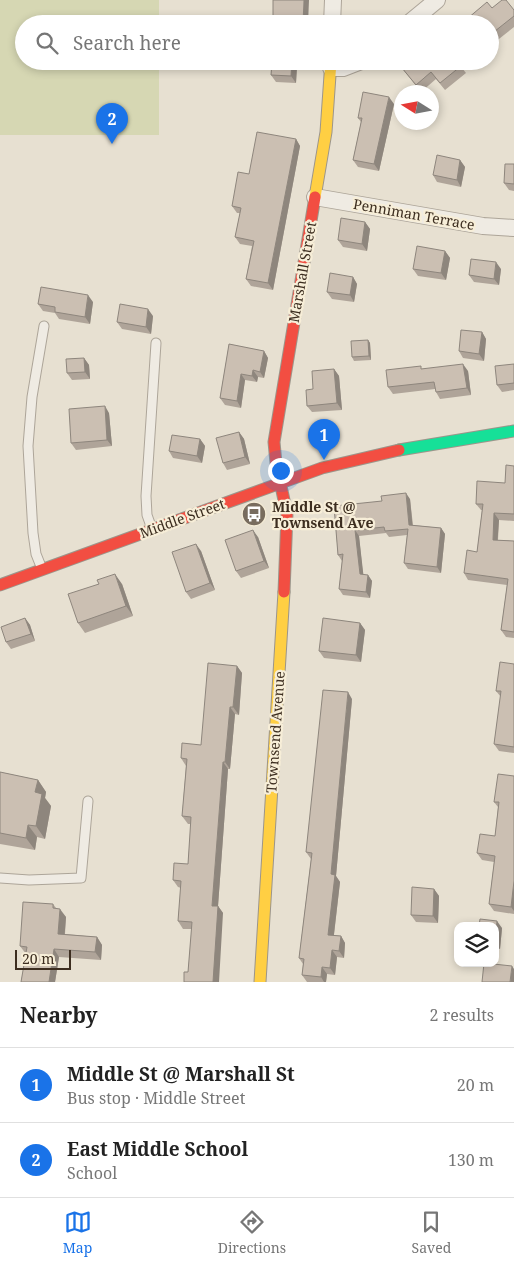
<!DOCTYPE html>
<html lang="en">
<head>
<meta charset="utf-8">
<style>
  body { margin:0; font-family:"Noto Serif",serif; background:#f6f6f6; color:#222 }
  .controls { position:absolute; right:15px; bottom:15px; display:grid; overflow:hidden; border-radius:10px; box-shadow:0 2px 8px #0003 }
  .controls button { width:45px; height:45px; display:grid; place-items:center; padding:0; border:0; border-bottom:1px solid #e0e0e0; background:#fff; color:#222; font:25px sans-serif }
  .compass { position:absolute; left:394px; top:85px; width:45px; height:45px; border-radius:50%; background:#fff; box-shadow:0 2px 8px #0003; rotate:281deg }
  .scale { position:absolute; left:15px; bottom:12px; width:56px; box-sizing:border-box; padding-left:5px; border:2px solid #3d2e20; border-top:0; font-size:14px; line-height:18px; white-space:nowrap; color:#3d2e20; -webkit-text-stroke:4px #f7eed8; paint-order:stroke }
  .you { position:absolute; left:280px; top:470px; width:18px; height:18px; margin:-12px; border:4px solid #fff; border-radius:50%; background:#1a73e8; box-shadow:0 0 0 8px #1a73e833 }
  .badge { display:grid; place-items:center; width:32px; height:32px; border-radius:50%; background:#1a73e8; color:#fff; font-size:16px; font-weight:700 }
  .pin { position:absolute; translate:-50% -41px; filter:drop-shadow(0 1px 2px #0008) }
  .pin::after { content:''; position:absolute; top:26px; width:18px; height:15px; background:inherit; clip-path:polygon(0 0,100% 0,50% 100%) }
  .list { margin:0; padding:0; list-style:none }
  h2 { display:flex; justify-content:space-between; align-items:center; height:65px; margin:0; padding:0 20px; font-size:21px }
  h2 small { font-size:16px; font-weight:400; color:#767676 }
  .list li { display:grid; grid-template-columns:32px 1fr auto; gap:15px; align-items:center; box-sizing:border-box; height:75px; padding:0 20px; border-top:1px solid #e0e0e0 }
  .list b { display:block; font-size:19px; white-space:nowrap }
  .list p { margin:0; font-size:16px; white-space:nowrap; color:#767676 }
  .list em { font-size:16px; font-style:normal; color:#767676 }
  .icon { flex:none; width:28px; height:28px; fill:none; stroke:currentColor; stroke-width:2; stroke-linecap:round; stroke-linejoin:round }
  .map { position:relative; flex:none; width:514px; height:982px; overflow:hidden }
  .search { position:absolute; background:#fff; box-shadow:0 2px 8px #0003; left:15px; right:15px; top:15px; height:55px; display:flex; align-items:center; gap:12px; box-sizing:border-box; padding:0 18px; border-radius:28px; color:#767676; font-size:19px }
  .sheet { height:215px; background:#fff }
  nav { display:flex; justify-content:space-around; align-items:center; box-sizing:border-box; height:70px; border-top:1px solid #e0e0e0; background:#fff; font-size:14px; color:#767676 }
  nav a { display:grid; justify-items:center; gap:2px }
  nav .on { color:#1a73e8 }
  .map>svg:first-child { display:block }
</style>
</head>
<body>
<div class="map">
<svg width="514" height="982" viewBox="0 0 514 982">
  <rect width="100%" height="100%" fill="#e7e0d1"/>
  <path fill="#d6d7b3" d="M0 0H159V24H24V61H159V135H0Z"/>
  <g fill="none" stroke-linecap="round" stroke-linejoin="round">
    <g stroke="#ada599" stroke-width="11">
      <path id="lane" d="M152 529 147 515 146 496 156 343
        M42 569 36 554 33 533 28 446 32 397 44 326
        M0 878 29 880 81 878 88 801"/>
    </g>
    <g stroke="#ada599" stroke-width="18">
      <path id="street" d="M332 24 333 0
        M408 24 437 0
        M331 68H343L361 61
        M315 197 483 226 514 228"/>
    </g>
    <g stroke="#9c958a" stroke-width="13">
      <path id="fast" d="M399 450 514 431"/>
    </g>
    <g stroke="#9c958a" stroke-width="13">
      <path id="slow" d="M315 197 326 132 331 61
        M260 982 284 592"/>
    </g>
    <g stroke="#9c958a" stroke-width="13">
      <path id="jam" d="M0 585 322 468 399 450
        M284 592 287 514 276 463 274 442 315 197"/>
    </g>
    <use href="#lane" stroke="#efebe3" stroke-width="9"/>
    <use href="#street" stroke="#efebe3" stroke-width="16"/>
    <use href="#fast" stroke="#16e098" stroke-width="11"/>
    <use href="#slow" stroke="#ffcf43" stroke-width="11"/>
    <use href="#jam" stroke="#f24e42" stroke-width="11"/>
  </g>
  <path fill="#afa499" d="M492 8 514 10V27L490 46V24Z
    M272 61H307V66H297L296 83 276 82 271 75Z
    M410 61H470L462 68 466 73 445 90 436 79 421 92 402 68Z
    M394 104 379 171 358 167 353 160 361 122 358 118Z
    M296 139 300 146 273 290 251 286 246 279 252 246 240 244 235 237 240 213H237L232 206 249 174Z
    M460 160 465 167 461 187 437 182 433 175Z
    M514 164V191L509 190 504 183Z
    M365 222 370 229 367 251 343 247 338 240Z
    M445 251 450 258 446 280 418 276 413 269Z
    M501 269 499 285 474 282 469 275Z
    M353 277 357 284 354 302 332 299 327 292Z
    M93 302 90 324 59 319 55 313 43 311 38 304Z
    M153 316 151 334 122 329 117 322Z
    M482 332 486 339 484 361 463 358 459 351Z
    M368 340 370 343 371 360 354 361 352 357Z
    M229 344 264 351 268 358 264 378 258 377 257 382 245 380 241 408 225 405 220 398Z
    M84 358 89 365 90 379 72 380 67 373Z
    M514 364V390L502 392 497 385Z
    M334 369 339 376 342 410 312 412 307 406 313 389Z
    M423 369 468 371 471 395 440 399 436 392 435 389 393 394 388 387Z
    M109 413 112 446 76 450 71 443Z
    M239 432 244 439 250 464 227 470 223 463Z
    M200 439 205 446 202 463 173 458 169 451Z
    M514 466V521L499 520 498 540 514 541V638L506 637 501 630 507 585 468 580 464 573 477 552 482 510H481L476 504 505 483Z
    M410 499 413 525 441 528 445 534 441 573 408 569 404 563 407 535 389 537 386 533 359 536 363 575H368L372 581 370 598 343 595 339 589 342 561 338 555 334 506Z
    M258 537 269 568 241 578 236 571Z
    M201 551 215 590 191 599 186 592Z
    M122 584 133 616 85 633 78 623Z
    M25 618 30 625 35 641 11 649 6 642Z
    M360 623 365 630 361 662 324 658 319 651Z
    M514 664V753L499 751 494 744 501 697 496 691Z
    M237 666 242 673 239 715 235 714 230 769H228L218 906 223 913 188 972 192 929H183L178 921 181 888 178 887 173 880 188 864 191 824H188L182 816 186 766 181 758 201 745Z
    M352 699 336 876 340 882 334 935 341 936 345 943 344 958 337 957 335 975 327 974 326 982H307L302 975 303 964 299 958 311 859 306 852Z
    M0 772 38 780 46 792 45 798 51 806 45 839 37 837 35 850 0 844Z
    M514 776V914L494 911 489 904 494 862 482 860 477 853 495 836 498 807 494 802Z
    M434 889 439 896 438 923 416 922 411 915Z
    M53 904 56 908 66 917 65 934 97 937 102 945 101 960 59 957 55 982H21L26 954 20 946Z
    M495 926 502 928 500 949H495Z"/>
  <path fill="#8e867d" d="M304 0H309L308 24H303Z
    M292 61H293L297 66 296 83 291 76Z
    M304 61H307V66Z
    M389 97 394 104 379 171 374 164Z
    M296 139 300 146 273 290 268 283Z
    M460 160 465 167 461 187 457 180Z
    M365 222 370 229 367 251 362 244Z
    M445 251 450 258 446 280 441 273Z
    M496 262 501 269 499 285 494 279Z
    M353 277 357 284 354 302 350 295Z
    M88 295 93 302 90 324 85 317Z
    M148 309 153 316 151 334 146 327Z
    M482 332 486 339 484 361 479 354Z
    M368 340 370 343 371 360 369 356Z
    M264 351 268 358 264 378 260 372Z
    M84 358 89 365 90 379 85 372Z
    M463 364 468 371 471 395 467 388Z
    M334 369 339 376 342 410 337 403Z
    M253 370 258 377 257 382 252 376Z
    M241 374 245 380 241 408 237 401Z
    M105 406 109 413 112 446 107 440Z
    M239 432 244 439 250 464 245 457Z
    M200 439 205 446 202 463 197 456Z
    M406 493 410 499 413 531 409 525Z
    M494 513 499 520 497 547 493 540Z
    M441 528 445 534 441 573 437 567Z
    M253 530 258 537 269 568 264 561Z
    M355 530 359 536 364 580 360 574Z
    M196 544 201 551 215 590 210 583Z
    M115 574 122 584 133 616 126 606Z
    M368 575 372 581 370 598 366 592Z
    M25 618 30 625 35 641 31 634Z
    M360 623 365 630 361 662 356 655Z
    M237 666 242 673 239 715 233 707Z
    M348 692 352 699 336 876 340 882 333 942 328 935 331 874Z
    M230 707 235 714 230 769 225 762Z
    M223 762 228 769 218 906 223 913 219 982H213L212 906Z
    M38 780 46 792 45 798 51 806 45 839 36 826 35 792Z
    M28 825 37 837 35 850 26 838Z
    M514 881V911L511 907Z
    M434 889 439 896 438 923 433 916Z
    M60 909 66 917 64 942 58 934Z
    M497 921 502 928 500 949 495 943Z
    M341 936 345 943 344 958 339 951Z
    M97 937 102 945 101 960 95 952Z
    M54 949 59 957 55 982H49Z
    M332 950 337 957 335 975 330 968Z
    M512 966 514 969V982H510Z
    M322 967 327 974 326 982H324L321 977Z"/>
  <path fill="#cbbfb2" stroke="#8e867d" d="M273 0H304L303 24H273Z
    M502 0H506L514 10V16L490 35V24H461L487 2 492 8Z
    M272 61H292L291 76 271 75Z
    M410 61H457L461 66 440 83 431 72 416 85 402 68Z
    M363 92 389 97 374 164 353 160 362 118H358Z
    M257 132 296 139 268 283 246 279 254 241 235 237 241 208 232 206 238 172 249 174Z
    M437 155 460 160 457 180 433 175Z
    M505 164H514V184L504 183Z
    M341 218 365 222 362 244 338 240Z
    M417 246 445 251 441 273 413 269Z
    M471 259 496 262 494 279 469 275Z
    M330 273 353 277 350 295 327 292Z
    M41 287 88 295 85 317 55 312V307L38 304Z
    M120 304 148 309 146 327 117 322Z
    M461 330 482 332 479 354 459 351Z
    M368 340 369 356 352 357 351 341Z
    M229 344 264 351 260 372 253 370 252 376 241 374 237 401 220 398Z
    M84 358 85 372 67 373 66 359Z
    M463 364 467 388 436 392 434 382 388 387 386 370 421 366V369Z
    M514 364V383L497 385 495 366Z
    M334 369 337 403 307 406 306 390 313 389 312 371Z
    M105 406 107 440 71 443 69 409Z
    M239 432 245 457 223 463 216 438Z
    M172 435 200 439 197 456 169 451Z
    M506 465 514 466V514L494 513 493 540 514 541V632L501 630 508 579 464 573 467 550 477 552 483 504H476L477 481 505 483Z
    M406 493 409 525 441 528 437 567 404 563 408 529 385 531 384 527 355 530 360 574 368 575 366 592 339 589 343 554 338 555 334 506 382 501 381 496Z
    M253 530 264 561 236 571 225 540Z
    M196 544 210 583 186 592 172 552Z
    M115 574 126 606 78 623 68 594 99 584 97 580Z
    M25 618 31 634 6 642 1 627Z
    M323 618 360 623 356 655 319 651Z
    M500 662 514 664V747L494 744 501 691H496Z
    M208 663 237 666 233 707H230L225 762H223L212 906H218L213 982H184V972H188L192 922 178 921 181 881 173 880 174 863 188 864 191 817 182 816 187 759 181 758 182 743 201 745Z
    M323 690 348 692 331 874 335 875 328 935 341 936 339 951 332 950 330 968 322 967 321 977 302 975 304 959 299 958 312 853 306 852Z
    M0 772 38 780 35 792 42 794 36 826 28 825 26 838 0 833Z
    M498 774 514 776V881L511 907 489 904 495 856 477 853 480 834 495 836 499 802H494Z
    M412 887 434 889 433 916 411 915Z
    M23 902 53 904V908L60 909 58 934 97 937 95 952 54 949 49 982H21L27 947 20 946Z
    M480 919 497 921 495 941V926H479Z
    M484 963 512 966 510 982H482Z"/>
  <defs>
    <g id="bus-disc" transform="scale(1.25)"><circle r="9.5" fill="#786c5e" stroke="#f7eed8"/><path d="M-5-6H5V4H4V6H2V4H-2V6H-4V4H-5ZM-3.5-4V0h7V-4ZM-3.5 1.2v1.5H-2V1.2ZM2 1.2v1.5H3.5V1.2Z" fill="#fff"/></g>
  </defs>
  <g fill-rule="evenodd">
    <use href="#bus-disc" x="254" y="514"/>
  </g>
  <g text-anchor="middle" dominant-baseline="central" stroke-width="4.5" stroke-linejoin="round" paint-order="stroke">
    <g font-size="14" fill="#3d2e20" stroke="#f7eed8">
      <text transform="translate(414 214) rotate(10)">Penniman Terrace</text>
      <text transform="translate(302 272) rotate(-80)">Marshall Street</text>
      <text transform="translate(182 518) rotate(-20)">Middle Street</text>
      <text transform="translate(275 732) rotate(-86)">Townsend Avenue</text>
    </g>
    <g font-size="14" font-weight="bold" fill="#3d2e20" stroke="#f7eed8" text-anchor="start">
      <text x="272" y="506">Middle St @<tspan x="272" dy="16">Townsend Ave</tspan></text>
    </g>
  </g>
</svg>
<div class="controls">
<button><svg class="icon" aria-label="layers" viewBox="0 0 24 24"><path d="M12 4l9 5-9 5-9-5zM3 14l9 5 9-5"/></svg></button>
</div>
<svg class="compass" viewBox="-18 -18 36 36"><path d="M0-13l5 13h-10z" fill="#e53935"/><path d="M0 13l5-13h-10z" fill="#767676"/></svg>
<div class="scale">20 m</div>
<div class="you"></div>
<div class="pin badge" style="left:324px;top:460px">1</div>
<div class="pin badge" style="left:112px;top:144px">2</div>
<div class="search"><svg class="icon" aria-label="search" viewBox="0 0 24 24"><circle cx="10" cy="10" r="6"/><path d="M15 15l6 6"/></svg>Search here</div>
</div>
<section class="sheet">
<h2>Nearby<small>2 results</small></h2>
<ul class="list">
<li><span class="badge">1</span><div><b>Middle St @ Marshall St</b><p>Bus stop · Middle Street</p></div><em>20 m</em></li>
<li><span class="badge">2</span><div><b>East Middle School</b><p>School</p></div><em>130 m</em></li>
</ul>
</section>
<nav>
<a class="on"><svg class="icon" aria-label="map" viewBox="0 0 24 24"><path d="M3 6l6-2 6 2 6-2v14l-6 2-6-2-6 2zM9 4v14M15 6v14"/></svg>Map</a>
<a><svg class="icon" aria-label="directions" viewBox="0 0 24 24"><path d="M12 3l9 9-9 9-9-9zM9 14v-3h6M13 9l2 2-2 2"/></svg>Directions</a>
<a><svg class="icon" aria-label="saved" viewBox="0 0 24 24"><path d="M7 4h10v16l-5-4-5 4z"/></svg>Saved</a>
</nav>
</body>
</html>
